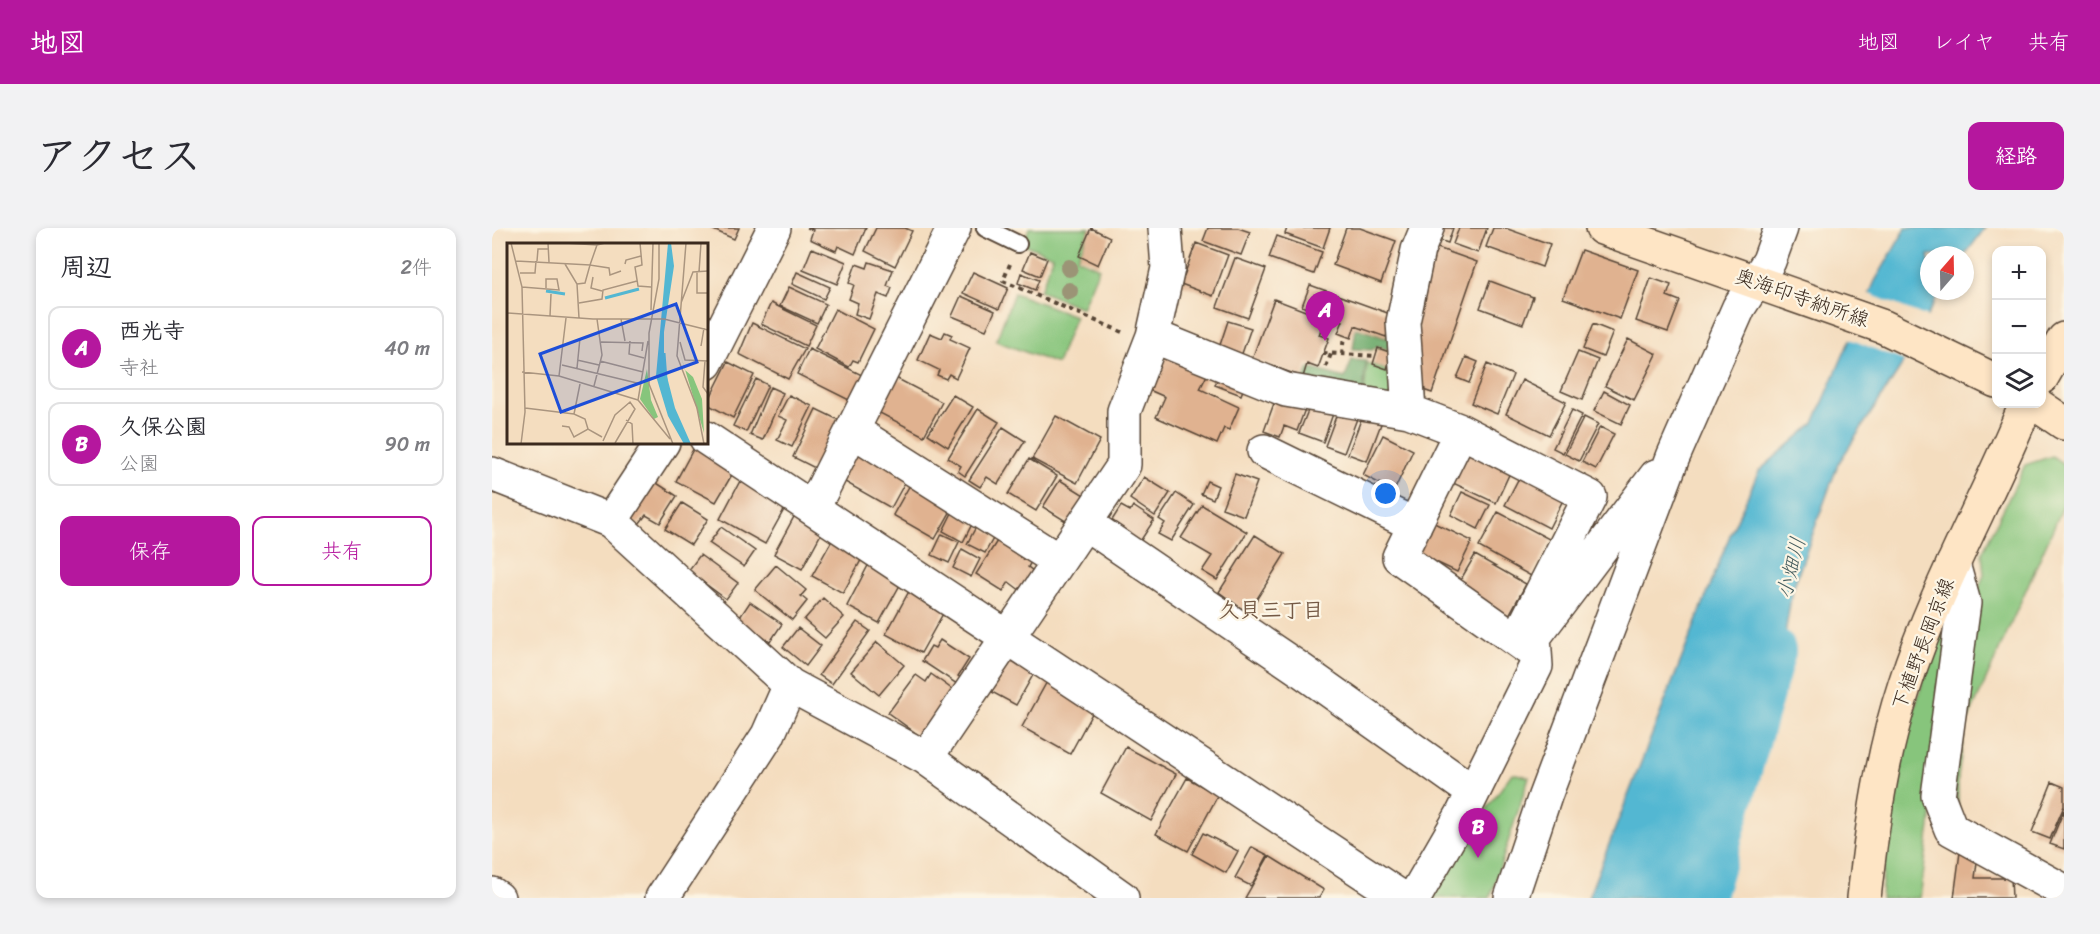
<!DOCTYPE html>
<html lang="ja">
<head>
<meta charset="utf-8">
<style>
  body { margin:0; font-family:Sriracha,"Klee One",sans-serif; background:#f2f2f3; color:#2b2b33 }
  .controls { position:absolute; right:18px; top:18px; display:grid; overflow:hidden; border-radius:12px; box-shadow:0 3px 9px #0003 }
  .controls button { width:54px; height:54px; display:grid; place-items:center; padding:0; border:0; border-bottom:2px solid #e1e1e2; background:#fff; color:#2b2b33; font:30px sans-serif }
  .compass { position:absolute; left:1428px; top:18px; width:54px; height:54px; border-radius:50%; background:#fff; box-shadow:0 3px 9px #0003; rotate:20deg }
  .you { position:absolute; left:894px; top:266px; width:21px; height:21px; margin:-15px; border:4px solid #fff; border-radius:50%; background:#1a73e8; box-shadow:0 0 0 9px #1a73e833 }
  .badge { display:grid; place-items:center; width:39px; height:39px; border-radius:50%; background:#b5179e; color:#fff; font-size:20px; font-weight:700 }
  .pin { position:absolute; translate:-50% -50px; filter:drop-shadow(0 2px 3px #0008) }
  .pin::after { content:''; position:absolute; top:32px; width:21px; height:18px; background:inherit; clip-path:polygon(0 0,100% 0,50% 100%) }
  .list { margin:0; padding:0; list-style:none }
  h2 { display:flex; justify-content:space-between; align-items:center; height:78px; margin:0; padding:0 24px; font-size:26px }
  h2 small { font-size:20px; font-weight:400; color:#7c7c81 }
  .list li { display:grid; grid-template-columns:39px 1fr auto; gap:18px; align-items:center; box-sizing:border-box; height:84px; margin:0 12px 12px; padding:0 12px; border:2px solid #e1e1e2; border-radius:12px }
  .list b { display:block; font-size:22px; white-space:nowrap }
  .list p { margin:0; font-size:20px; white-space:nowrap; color:#7c7c81 }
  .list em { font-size:20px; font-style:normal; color:#7c7c81 }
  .actions { display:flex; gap:12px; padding:18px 24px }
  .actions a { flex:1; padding:14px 0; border:2px solid #b5179e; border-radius:12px; text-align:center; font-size:21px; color:#b5179e }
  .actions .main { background:#b5179e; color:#fff }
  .icon { flex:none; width:33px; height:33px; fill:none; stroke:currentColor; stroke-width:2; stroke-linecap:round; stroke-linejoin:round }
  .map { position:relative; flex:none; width:1572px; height:670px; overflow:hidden; border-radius:12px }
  header { display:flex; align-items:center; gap:36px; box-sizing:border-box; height:84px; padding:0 30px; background:#b5179e; color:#fff }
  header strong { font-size:28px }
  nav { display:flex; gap:33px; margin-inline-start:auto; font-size:21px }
  .intro { display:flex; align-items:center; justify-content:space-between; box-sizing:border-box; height:144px; padding:0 36px }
  h1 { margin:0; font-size:42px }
  .button { padding:15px 27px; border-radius:12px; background:#b5179e; color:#fff; font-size:21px; font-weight:700 }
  main { display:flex; gap:36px; padding:0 36px }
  aside { flex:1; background:#fff; border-radius:12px; box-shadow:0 3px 9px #0003 }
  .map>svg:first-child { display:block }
</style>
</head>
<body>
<header>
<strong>地図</strong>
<nav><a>地図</a><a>レイヤ</a><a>共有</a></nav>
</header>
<div class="intro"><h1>アクセス</h1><a class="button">経路</a></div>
<main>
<aside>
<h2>周辺<small>2件</small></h2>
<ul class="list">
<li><span class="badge">A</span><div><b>西光寺</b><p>寺社</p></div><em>40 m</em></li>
<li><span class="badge">B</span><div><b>久保公園</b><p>公園</p></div><em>90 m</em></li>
</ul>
<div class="actions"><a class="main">保存</a><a>共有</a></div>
</aside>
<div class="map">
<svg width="1572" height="670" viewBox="0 0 1572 670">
  <rect width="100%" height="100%" fill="#fcf5e5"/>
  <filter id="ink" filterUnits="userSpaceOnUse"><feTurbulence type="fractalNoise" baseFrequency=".0167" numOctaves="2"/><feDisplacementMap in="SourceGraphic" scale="12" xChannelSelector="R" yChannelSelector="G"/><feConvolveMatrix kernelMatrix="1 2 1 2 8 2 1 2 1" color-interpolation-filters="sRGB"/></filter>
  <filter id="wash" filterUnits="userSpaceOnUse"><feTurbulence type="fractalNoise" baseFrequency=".008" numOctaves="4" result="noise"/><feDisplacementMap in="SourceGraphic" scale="24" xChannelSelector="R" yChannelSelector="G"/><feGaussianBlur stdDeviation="1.35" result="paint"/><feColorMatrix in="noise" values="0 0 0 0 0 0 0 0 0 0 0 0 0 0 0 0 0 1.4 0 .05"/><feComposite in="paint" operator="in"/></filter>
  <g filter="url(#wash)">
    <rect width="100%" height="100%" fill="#f4ddbf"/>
    <path fill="#87c57c" stroke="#61784d" stroke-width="1.5" d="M537 0H598L585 30 607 40 590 80 548 63 561 28 531 16Z
      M522 65 583 88 565 136 504 113Z
      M875 135 901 145V171L872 167Z
      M1560 228 1572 236V276L1473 499 1466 549V584L1461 557 1480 376 1492 347 1490 325 1533 237Z
      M1459 378 1440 584 1428 670H1389C1395 569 1420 471 1459 378Z
      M1020 545 1037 549 998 670H932Z"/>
    <path fill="#6daa6c" stroke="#546a45" stroke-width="1.5" d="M900 95 901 124 886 118 880 122 861 121 864 100 894 110Z
      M860 132 874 133 871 167 812 152 817 140 853 150Z"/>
    <path fill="#53b7d2" stroke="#477078" stroke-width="1.5" d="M1414 0H1493L1473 27H1437V63H1448L1407 142 1346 236 1300 363 1286 450 1244 515 1219 573 1207 670H1096L1238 307 1267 243 1322 195 1383 53Z"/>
    <path fill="#f4ddbf" d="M1375 65 1438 90 1415 134 1355 110Z"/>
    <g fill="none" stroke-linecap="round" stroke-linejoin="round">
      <path stroke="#53b7d2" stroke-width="52" d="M1207 670 1278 423"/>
    </g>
    <g id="blocks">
      <path fill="#e0b290" d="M217 0H247L242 11Z
        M315 0H374L363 26 346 18 344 23 318 11 321 2Z
        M384 0H413L420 3 403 38 373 23Z
        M599 0 618 9 606 37 587 28Z
        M716 0H746L758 4 749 27 711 13Z
        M795 0H838L831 20 793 6Z
        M854 0H868L904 13 889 55 841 37Z
        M942 0H961L956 15 938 9Z
        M967 0H995L986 25 961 16Z
        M1001 0H1013L1058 16 1050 39 994 19Z
        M785 8 830 24 822 46 777 30Z
        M704 15 736 27 721 68 689 56Z
        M940 18 985 34 940 165 920 158V121L928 98 920 95Z
        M320 20 354 34 345 56 311 42Z
        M1089 22 1146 42 1128 91 1071 70Z
        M538 24 555 31 548 48 531 41Z
        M743 30 774 41 756 90 725 79Z
        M377 34 401 42 395 58 400 60 396 70 386 66 377 91 363 86 366 75 357 71 362 57 357 55 364 36 375 40Z
        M305 44 338 59 332 71 300 56Z
        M481 44 516 60 507 81 471 65Z
        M529 45 547 52 543 62 526 55Z
        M1159 50 1179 57 1175 68 1188 73 1176 104 1144 93Z
        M998 53 1041 69 1031 96 988 80Z
        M818 57 901 87 894 109 863 98 859 110 846 105 851 93 830 85 829 89 833 90 827 107 837 110 826 140 815 136 811 149 760 131 782 71 816 84 817 81 810 78Z
        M297 59 334 76 325 95 288 78Z
        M469 68 503 83 494 102 460 88Z
        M279 75 324 97 314 118 269 96Z
        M343 81 382 101 366 134 361 132 357 139 323 121Z
        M736 93 759 100 747 134 725 126Z
        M260 95 313 121 296 151 247 126Z
        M1101 96 1121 104 1111 129 1091 121Z
        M453 104 460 107 458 111 478 120 464 150 457 146 454 151 445 147 447 142 426 132 438 105 450 110Z
        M1136 111 1165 126 1142 172 1113 158Z
        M886 120 900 125 895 141 881 136Z
        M317 121 374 149 361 174 305 146Z
        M1086 124 1106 132 1090 172 1069 163Z
        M670 127 715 147 708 161 747 179 737 202 732 200 725 216 664 189 673 169 655 161Z
        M974 129 986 134 977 155 965 150Z
        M236 134 262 147 241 190 215 176Z
        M995 136 1021 147 1005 186 979 175Z
        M728 144 754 154 749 167 723 157Z
        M400 148 450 174 432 208 382 182Z
        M264 151 276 157 254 204 241 198Z
        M1030 152 1074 174 1057 207 1014 186Z
        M278 159 291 165 271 212 258 207Z
        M1112 163 1138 177 1129 196 1102 183Z
        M297 167 320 178 300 219 285 212 295 192 286 188Z
        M461 167 481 179 456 219 436 206Z
        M785 167 814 178 805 203 792 198 788 209 772 203Z
        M819 175 842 183 831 214 807 205Z
        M847 180 866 188 852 225 833 218Z
        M324 181 351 194 327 242 301 229Z
        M486 181 507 194 473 248 466 243 469 238 456 230Z
        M1080 182 1090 187 1071 225 1061 220Z
        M564 188 608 212 585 255 540 231Z
        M870 189 889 196 875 233 856 226Z
        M1092 189 1106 196 1087 233 1073 226Z
        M511 199 533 213 506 256 495 249 488 259 477 252Z
        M1108 199 1122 206 1104 241 1090 234Z
        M891 207 921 222 902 263 871 247Z
        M365 214 417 247 399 280 346 250Z
        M204 216 245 238 224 274 184 253Z
        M978 220 1020 240 1004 275 961 255Z
        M537 231 565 248 544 283 516 266Z
        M1030 244 1074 266 1057 300 1013 277Z
        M743 246 765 254 752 288 730 280Z
        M423 248 465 272 443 311 401 287Z
        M652 249 678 265 663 288 638 271Z
        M160 252 185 268 168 295 154 287 147 296 136 289Z
        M568 252 597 270 580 297 551 279Z
        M248 253 294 278 273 316 228 291Z
        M715 253 726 258 721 271 709 266Z
        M970 264 998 277 986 301 959 287Z
        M684 265 702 277 679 313 666 306 673 295 667 291Z
        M190 275 216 291 199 317 173 301Z
        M710 277 755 304 725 352 710 343 720 328 689 310Z
        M629 278 638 283 641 278 662 292 647 315 617 297Z
        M461 283 481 294 471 314 451 303Z
        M1006 284 1059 312 1039 348 987 319Z
        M304 285 332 300 310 341 282 326Z
        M940 294 980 313 965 344 925 325Z
        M485 297 503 307 493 325 475 316Z
        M229 299 263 323 252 339 217 315Z
        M450 306 467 314 457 335 440 327Z
        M343 307 374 323 351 365 320 348Z
        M763 307 793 326 756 385 727 364Z
        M505 313 543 327 536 339 541 343 529 363 517 354 511 363 484 346Z
        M470 321 488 331 479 349 461 340Z
        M208 327 246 355 234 371 196 343Z
        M983 327 1034 356 1017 387 965 358Z
        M381 328 414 346 387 395 355 378Z
        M284 337 314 362 309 368 315 373 300 392 263 362Z
        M422 354 458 373 429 425 394 406Z
        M331 370 352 389 333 410 312 392Z
        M258 374 290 396 278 414 246 392Z
        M365 394 378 403 340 456 327 447Z
        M306 400 329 418 314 438 291 419Z
        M448 412 477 431 466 448 475 454 471 460 430 433 439 418 443 420Z
        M385 414 412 437 387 467 359 444Z
        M518 425 545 440 524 477 498 463Z
        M439 446 468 467 456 470 428 508 396 485 424 447 434 454Z
        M557 450 605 476 578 526 530 499Z
        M634 519 684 546 659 593 609 565Z
        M695 550 726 567 696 623 664 606Z
        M1560 554 1572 559V578L1558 611 1540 604Z
        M1572 582V621L1558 616Z
        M711 605 746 623 734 645 700 626Z
        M760 619 776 627 759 658 743 650Z
        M1468 624 1486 626 1483 650H1519L1520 670H1462Z
        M777 628 832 662 827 670H753Z"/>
    </g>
  </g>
  <g filter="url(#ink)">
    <use href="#blocks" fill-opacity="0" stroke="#574536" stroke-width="1.5"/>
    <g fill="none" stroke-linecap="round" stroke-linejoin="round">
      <g stroke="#574536" stroke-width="20">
        <path id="service" d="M493 0 526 16"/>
      </g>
      <g stroke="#574536" stroke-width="36">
        <path id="minor" d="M661 108 794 162 917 183 969 203 1098 269 1034 395 1042 409
          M214 135 282 0
          M917 183 911 94 926 22 935 0
          M360 202 567 333
          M969 203 907 329 1043 425
          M214 210 910 670
          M772 223 923 297
          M0 246 119 293 298 457 434 530 630 670
          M321 280 462 0
          M119 293 171 214
          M593 295 806 440 981 564
          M1461 336 1472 375 1446 568 1459 601 1572 663
          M434 530 632 237V183L661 108 676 40 673 0
          M0 666 6 670
          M170 670 276 507 298 457
          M922 670 970 587 1044 438 1042 409 1164 248
          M1019 670 1053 568 1181 229 1247 79 1277 33 1289 0"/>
      </g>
      <g stroke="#574536" stroke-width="36">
        <path id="secondary" d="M1110 0 1392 99 1504 153
          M1550 149 1572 111
          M1544 176 1572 195
          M1372 670C1380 597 1390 526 1413 456 1444 359 1496 270 1534 176"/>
      </g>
      <path stroke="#574536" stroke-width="4" stroke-dasharray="4.5 4.5" stroke-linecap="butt" d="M518 36 511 53 630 104
        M831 125 883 128
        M850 126 852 108
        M834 139 839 126"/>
      <use href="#service" stroke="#fff" stroke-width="16"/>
      <use href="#minor" stroke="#fff" stroke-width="33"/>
      <use href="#secondary" stroke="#fee5c5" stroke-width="33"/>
    </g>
    <g fill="#9b9476">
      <circle cx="577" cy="40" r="9"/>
      <circle cx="577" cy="63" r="9"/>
    </g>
  </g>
  <g text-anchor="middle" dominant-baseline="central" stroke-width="4.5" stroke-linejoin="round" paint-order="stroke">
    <g font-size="20" fill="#3b2a1e" stroke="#fcf5e5">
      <text transform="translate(1310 70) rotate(19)">奥海印寺納所線</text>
      <text transform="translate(1431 416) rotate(-69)">下植野長岡京線</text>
    </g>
    <g font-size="21" font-style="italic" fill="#435b5d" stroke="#fcf5e5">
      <text transform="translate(1299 340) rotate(-76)">小畑川</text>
    </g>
    <g font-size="21" font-weight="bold" fill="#755a46" stroke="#fcf5e5">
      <text x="779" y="382">久貝三丁目</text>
    </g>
  </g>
  <g transform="translate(15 15)">
    <rect width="201" height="201" fill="#f4ddbf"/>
    <path d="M171 103 178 127 186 134 195 156 197 190ZM140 126 144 157 151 174 147 176 133 156Z" fill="#87c57c"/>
    <path d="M161 0H164L167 23 157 89V122L168 165 184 201H177L161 173 149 133Z" fill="#53b7d2"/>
    <path fill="none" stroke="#53b7d2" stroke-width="3" d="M39 48 58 51M98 55 132 46M157 110 159 137"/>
    <path fill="none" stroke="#aa957f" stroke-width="1.5" d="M4 0 15 44 18 169 14 201M41 0 42 19M58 0 90 2M133 0 135 22 128 24 131 43 144 44M152 0V36L142 90V141L166 201M179 0 170 113 190 165 197 201M9 18 83 22 90 2 98 0M30 18 31 6H41M58 21 70 41 72 75M118 21 119 17 134 13M190 29V50H201M192 29 194 0M13 30H28L29 18M86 34 84 45 95 48M70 41 78 40 83 22 102 25 103 32 114 28M15 44 52 47 50 36H39V45M72 60 95 56 96 47 130 38M174 60 186 29 201 28M144 67 146 0M0 70 86 76H157L201 87M43 73 44 51M114 76 118 98M123 98 122 111 137 115M141 98 131 157 163 196M94 99 136 100 135 108M173 99 178 117 201 118M194 103 197 85M70 117 92 122M93 118 136 129M198 118 196 144 201 151M55 122 134 141M70 125 73 95M15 129 52 133 131 157M52 133 59 75M0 138V194M87 143 95 112 90 76M18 165 67 171 78 176 81 186M67 171 73 141M119 177 125 181 126 201M55 183 62 184 67 194 81 186 95 194M96 198 108 172 123 159 128 166 108 200M27 201H51M91 201H112"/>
    <path fill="#1d4ed8" fill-opacity="0.15" stroke="#1d4ed8" stroke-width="3" d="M169 61 190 119 54 169 33 111Z"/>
    <rect width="201" height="201" fill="none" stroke="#3b2a1e" stroke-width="3"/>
  </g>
</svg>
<div class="controls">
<button>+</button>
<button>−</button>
<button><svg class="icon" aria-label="layers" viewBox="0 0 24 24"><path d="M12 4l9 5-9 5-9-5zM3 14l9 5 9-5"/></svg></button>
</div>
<svg class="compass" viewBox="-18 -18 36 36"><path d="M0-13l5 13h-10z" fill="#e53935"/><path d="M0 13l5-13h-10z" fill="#7c7c81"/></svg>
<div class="you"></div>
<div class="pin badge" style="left:833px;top:113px">A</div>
<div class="pin badge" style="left:986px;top:630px">B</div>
</div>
</main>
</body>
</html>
